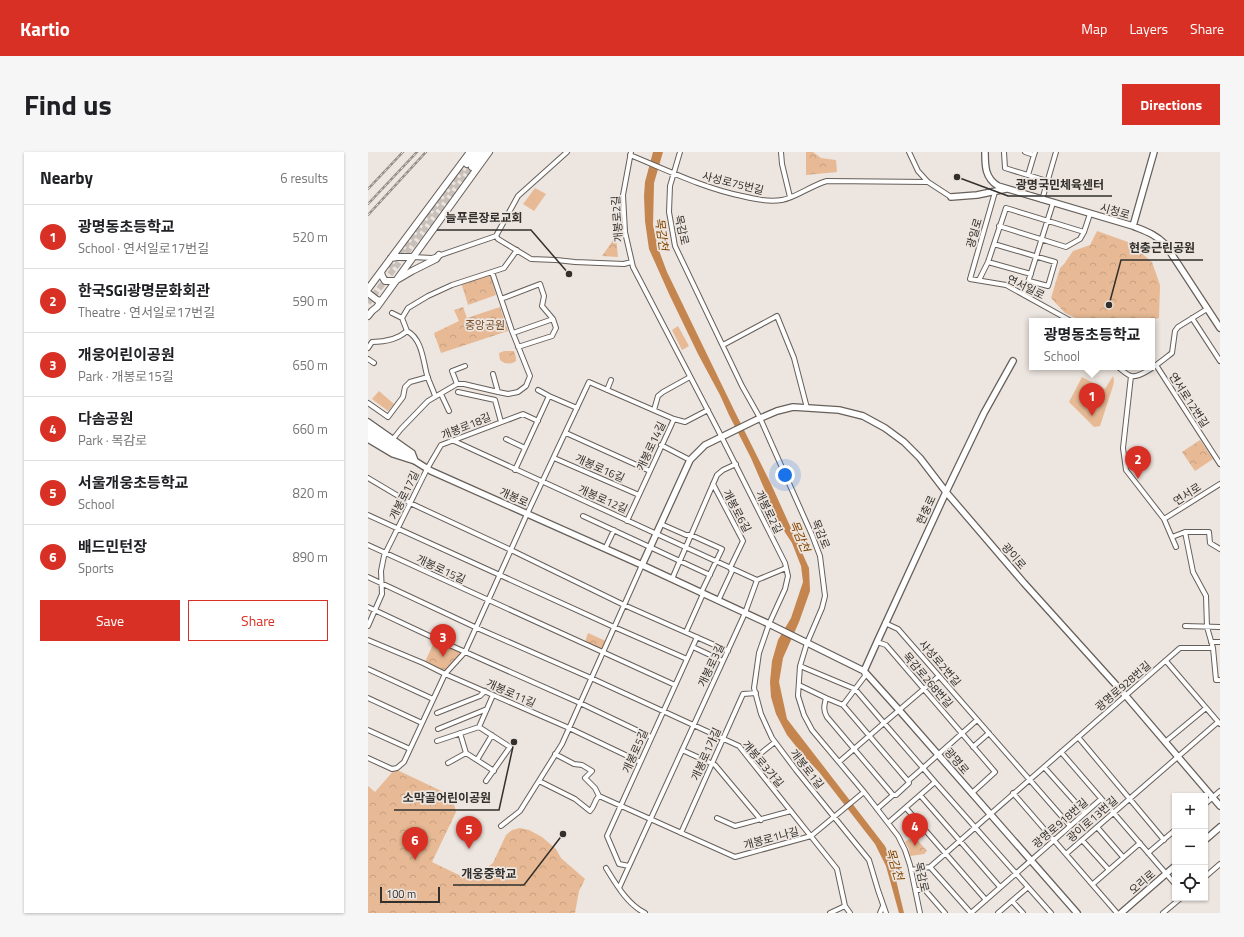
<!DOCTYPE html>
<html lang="en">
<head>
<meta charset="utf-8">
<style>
  body { margin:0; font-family:"Titillium Web","Noto Sans KR",sans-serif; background:#f6f6f6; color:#202124 }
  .controls { position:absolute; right:12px; bottom:12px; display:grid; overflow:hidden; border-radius:0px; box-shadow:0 1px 3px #0004 }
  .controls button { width:36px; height:36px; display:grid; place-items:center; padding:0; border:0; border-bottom:1px solid #e0e0e0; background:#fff; color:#202124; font:20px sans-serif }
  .scale { position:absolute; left:12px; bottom:10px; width:60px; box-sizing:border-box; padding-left:4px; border:2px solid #322f2c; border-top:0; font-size:11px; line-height:14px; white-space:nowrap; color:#322f2c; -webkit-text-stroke:3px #ede5df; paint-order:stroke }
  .you { position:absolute; left:417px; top:323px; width:14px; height:14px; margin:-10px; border:3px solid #fff; border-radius:50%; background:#1a73e8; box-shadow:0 0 0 6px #1a73e833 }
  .badge { display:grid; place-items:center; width:26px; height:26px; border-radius:50%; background:#d93025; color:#fff; font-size:13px; font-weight:700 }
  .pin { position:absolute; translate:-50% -33px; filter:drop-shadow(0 1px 2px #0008) }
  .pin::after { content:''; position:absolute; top:21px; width:14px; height:12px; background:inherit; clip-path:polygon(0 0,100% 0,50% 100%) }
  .popup { position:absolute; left:661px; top:166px; width:126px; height:52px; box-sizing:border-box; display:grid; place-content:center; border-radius:0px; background:#fff; filter:drop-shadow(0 1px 3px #0005); font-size:13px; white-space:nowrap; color:#757577 }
  .popup b { font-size:15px; color:#202124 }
  .popup::after { content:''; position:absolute; left:50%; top:100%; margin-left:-8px; border:8px solid transparent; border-top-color:#fff }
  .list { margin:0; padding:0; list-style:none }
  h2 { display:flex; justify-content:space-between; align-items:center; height:52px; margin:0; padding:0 16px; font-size:17px }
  h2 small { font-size:13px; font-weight:400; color:#757577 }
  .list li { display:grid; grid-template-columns:26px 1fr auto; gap:12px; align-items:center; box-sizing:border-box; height:64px; padding:0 16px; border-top:1px solid #e0e0e0 }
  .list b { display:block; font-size:15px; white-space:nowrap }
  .list p { margin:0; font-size:13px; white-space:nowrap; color:#757577 }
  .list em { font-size:13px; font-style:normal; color:#757577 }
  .actions { display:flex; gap:8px; padding:12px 16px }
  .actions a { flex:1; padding:9px 0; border:1px solid #d93025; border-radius:0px; text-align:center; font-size:14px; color:#d93025 }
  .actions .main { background:#d93025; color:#fff }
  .icon { flex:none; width:22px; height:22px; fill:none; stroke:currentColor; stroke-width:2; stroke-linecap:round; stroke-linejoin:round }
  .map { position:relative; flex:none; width:852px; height:761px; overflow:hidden; border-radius:0px }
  header { display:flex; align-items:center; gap:24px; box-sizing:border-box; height:56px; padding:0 20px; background:#d93025; color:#fff }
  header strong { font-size:19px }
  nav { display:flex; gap:22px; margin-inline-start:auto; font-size:14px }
  .intro { display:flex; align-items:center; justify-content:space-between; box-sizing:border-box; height:96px; padding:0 24px }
  h1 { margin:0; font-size:28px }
  .button { padding:10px 18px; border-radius:0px; background:#d93025; color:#fff; font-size:14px; font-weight:700 }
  main { display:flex; gap:24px; padding:0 24px }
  aside { flex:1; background:#fff; border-radius:0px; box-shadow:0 1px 3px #0004 }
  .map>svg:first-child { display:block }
</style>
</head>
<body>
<header>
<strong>Kartio</strong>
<nav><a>Map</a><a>Layers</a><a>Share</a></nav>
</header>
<div class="intro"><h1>Find us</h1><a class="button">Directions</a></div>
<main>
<aside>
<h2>Nearby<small>6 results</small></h2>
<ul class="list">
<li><span class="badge">1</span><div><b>광명동초등학교</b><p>School · 연서일로17번길</p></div><em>520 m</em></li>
<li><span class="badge">2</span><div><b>한국SGI광명문화회관</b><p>Theatre · 연서일로17번길</p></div><em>590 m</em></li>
<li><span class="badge">3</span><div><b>개웅어린이공원</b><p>Park · 개봉로15길</p></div><em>650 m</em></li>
<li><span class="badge">4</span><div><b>다솜공원</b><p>Park · 목감로</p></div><em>660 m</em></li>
<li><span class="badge">5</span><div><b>서울개웅초등학교</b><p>School</p></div><em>820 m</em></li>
<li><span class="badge">6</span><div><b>배드민턴장</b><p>Sports</p></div><em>890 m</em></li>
</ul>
<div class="actions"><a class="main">Save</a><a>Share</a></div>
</aside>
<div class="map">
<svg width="852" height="761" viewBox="0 0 852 761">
  <defs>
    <pattern id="forest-crowns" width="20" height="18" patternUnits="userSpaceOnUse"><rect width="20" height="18" fill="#e7ba95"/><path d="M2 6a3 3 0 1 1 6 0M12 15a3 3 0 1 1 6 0" fill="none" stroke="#c7a081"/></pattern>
  </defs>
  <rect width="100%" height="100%" fill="#ede5df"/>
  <path fill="#e7ba95" d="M167 36 178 42 166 59 155 52Z
    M310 174 321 194 314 198 304 178Z
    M745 224 746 229 745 234 732 274 726 275 701 250 714 225 737 237Z
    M11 239 26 252 20 259 4 247Z"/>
  <path fill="url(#forest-crowns)" d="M438 0H445L453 6 468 8 469 20 438 23Z
    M729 79 760 90 784 110 792 133 791 166 782 168V169H711L710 167 697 161 683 146 692 116 696 112 705 99 722 93Z
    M248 84 250 105 234 104Z
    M122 121 128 143 100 153 93 130Z
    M95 155 99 166 132 155 140 179 73 201 66 181 91 169 86 158Z
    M136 199H146L148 206V209C142 213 137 212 132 208L131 201Z
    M832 288 845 307 827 319 814 300Z
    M220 481 240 490 236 498 217 490Z
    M67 488 96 501 76 521 57 510Z
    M27 617 84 644 88 660 64 710 93 724 116 718 125 711 138 683 144 678 152 676 161 678 174 685 188 697 193 706 217 727 211 739 207 761H0V634L7 640Z
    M545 683 559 699 556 702 542 704 541 697 537 690Z"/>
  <path fill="#c4854f" d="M285 0H295L286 31 285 73 290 96 299 120 366 258 403 332 441 416 442 439 431 470 415 506 411 530 419 567 517 694 523 707 536 761H531L518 714 507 692 451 620 435 603 419 583 408 562 403 545 402 530 404 509 410 488 423 466 435 430 433 414 424 391 411 371 383 306 361 263 352 243 330 202 302 144 281 97 277 69 276 44 277 30Z"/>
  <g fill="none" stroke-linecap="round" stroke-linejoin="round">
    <path stroke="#c8c1bb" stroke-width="6" stroke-dasharray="6 3" stroke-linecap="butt" d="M21 116 99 12
      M0 151 104 15"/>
    <g stroke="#665f5a" stroke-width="6">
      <path id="street" d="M263 0 255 43 257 80 265 115 349 276 417 411 420 424 417 437 401 472 391 501 386 536 393 562 404 586 428 618 501 708 510 738 518 761
        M312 0 302 34 301 60 307 94 374 234 392 266 444 383 452 404 457 444 454 456 439 491 432 514 430 544 436 563 444 578 496 640 530 684 537 698 542 713 552 761
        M413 0 414 12 422 45
        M541 0 550 19 560 30 583 45
        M636 0 637 16 679 29
        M657 0 666 3 667 0
        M262 3C299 18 335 36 374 44 387 47 400 50 414 48 427 46 444 33 459 29L560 30
        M660 23 666 3
        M627 40 602 127 638 133 703 169
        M674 48 688 0
        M631 74 698 95 712 87 716 80 722 62
        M128 84 130 87 163 107 188 108 207 110 256 112 263 110
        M626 92 687 110 680 134 661 129
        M45 105 64 106 128 84 150 44 199 0
        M620 110 663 122
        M611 128 620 110 638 56 716 80
        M656 143 685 51
        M133 147 172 132 176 144 174 154 185 167 188 176 184 184 150 195
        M24 161 34 166 39 179C54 187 55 208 59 223 61 230 65 237 67 244
        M34 166 40 156 60 144 84 133 136 116 149 98
        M824 166 852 209
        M145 181 185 167
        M355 193 409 164 426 206 439 256
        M0 196 4 190C17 190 29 188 39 179
        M0 207 6 211
        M788 213 852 312
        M750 215C754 218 759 223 763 224 773 227 796 207 804 201L807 179 810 175 839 157
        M125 222 130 240
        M763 224 755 296 758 318 796 367 808 395
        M89 232 84 219 97 214
        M170 238 181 244 209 256
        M239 238 243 228
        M90 240 127 248 133 270
        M73 242 81 259
        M0 251 20 265 35 245 37 235 42 230 60 225
        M286 258 290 244 295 240 322 225
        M306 267 317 270 340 258
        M198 281 282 319
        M25 287 33 277 60 249 89 232H96L130 240 140 242 150 240 158 234 162 224 144 179 124 120
        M138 287 157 296
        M84 288 389 428
        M293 293 322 308
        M186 306 271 343
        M147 318 181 244
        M0 326 42 351 143 398 256 453 360 499
        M345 332 375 389 362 416 364 419 350 449
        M0 363 246 475 319 507
        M215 364 342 423
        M796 367 852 332
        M293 372 318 383H323L354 397 333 441
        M817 380 825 420 838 444 839 475 845 496 848 528H852
        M804 385 817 380H841L842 391 852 397
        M0 393 307 533
        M237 397 246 378
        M0 425 109 476 223 526 371 594 469 717 477 754 462 761
        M304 427 349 323 355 318 368 312
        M0 455 68 487 212 551 283 585
        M517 471 530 477 702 674
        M0 474 14 442 13 419 16 404 59 317 73 293 155 262 170 269
        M817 474 852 475
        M318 480 335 442
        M0 488 55 511 77 522 201 576 272 610
        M509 490 518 493 627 620 604 641
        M843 490H852
        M325 495 355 509
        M798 509 852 572
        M432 514 487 537 516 571 571 524
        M0 517 65 547
        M431 533 458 546 475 553 540 629
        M0 546 54 571
        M458 546C456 554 455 558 459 565L525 643
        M475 553 497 524 496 519
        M69 561 112 544 117 539
        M70 577 119 557
        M0 578 42 597
        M92 581 98 601
        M710 585 796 688
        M69 589 111 575
        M797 590 838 556
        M605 595 621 581
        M314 598 347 613 393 668
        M693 600 807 732
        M98 601 126 619
        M187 602 206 612 214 613 224 619 217 626 227 636 231 644 367 705 443 684 496 640
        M0 606 24 617 29 616 36 610 77 522 97 500 159 362 221 230 306 267 259 369
        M109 608 124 583
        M383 609 407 590
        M471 610 516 571 555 616 540 629 541 631 528 643H525L509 657
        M80 611 98 601
        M676 615 717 661
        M118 629 142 595 111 575 125 543
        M171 629 207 647 222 659C227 654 226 649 231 644
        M567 630 555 616 609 568
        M645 641 749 761
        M552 643 632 735
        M837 652 852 639
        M538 656 618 748
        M349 666 367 674 423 659
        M520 671 567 630 683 761
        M133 674 152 659 194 592 274 413
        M729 675 755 705
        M313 681 375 542 388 541
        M714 688 741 718
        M780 701 807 678
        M698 702 850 570
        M261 714 251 712 239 684 329 485
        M562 715 603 761
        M238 716C248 732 259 752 277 761
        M543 718 562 715 812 496H845
        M837 725 852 712
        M725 732 772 691
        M251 736 377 461 389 428 418 416
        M548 738H557L577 761
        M644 749 655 761
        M477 754 482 761
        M512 761 515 754
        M603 761 733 647
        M630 761 659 736
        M795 761 813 746"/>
    </g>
    <g stroke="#665f5a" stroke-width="8">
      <path id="secondary" d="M617 0C617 14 617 26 630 34L765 74C777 79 787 82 797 92L852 176
        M583 45 609 43 638 37
        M765 74 786 0
        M0 270 44 301 47 309
        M0 275 22 290 44 307
        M0 281 34 302
        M0 287 25 302 47 309 63 319 274 413 401 472 496 519 531 558 709 761
        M274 413 322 308 337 293 388 268 409 259 425 255 471 258 495 264 517 276 536 290 552 306 578 340 656 431 758 544 852 654
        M496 519 509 490 578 340 616 261 645 209
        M837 688 852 675
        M753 761 807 714"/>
    </g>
    <g stroke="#665f5a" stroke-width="8">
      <path id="primary" d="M99 12 108 0
        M104 15 115 0
        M23 106 29 105H45
        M13 120 14 124 17 129H27L44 119 68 107 71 103
        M0 137 102 0
        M0 141 9 148 13 149
        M0 164 4 159 9 155 121 0"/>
    </g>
    <use href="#street" stroke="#fff" stroke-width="4"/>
    <use href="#secondary" stroke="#fff" stroke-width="5.5"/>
    <use href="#primary" stroke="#fff" stroke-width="6"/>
    <g stroke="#938e89" stroke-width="2.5">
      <path id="rail" d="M0 37 35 0
        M0 52 49 0
        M0 63 58 0"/>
    </g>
    <use href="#rail" stroke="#ede5df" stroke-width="1" stroke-dasharray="3" stroke-linecap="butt"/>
  </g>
  <g text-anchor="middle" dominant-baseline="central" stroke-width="3.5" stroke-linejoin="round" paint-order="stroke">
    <g font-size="11" fill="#322f2c" stroke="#ede5df">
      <text transform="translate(365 31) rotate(14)">사성로75번길</text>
      <text transform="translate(747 59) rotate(16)">시청로</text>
      <text transform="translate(249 67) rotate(-94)">개봉로2길</text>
      <text transform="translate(314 78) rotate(77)">목감로</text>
      <text transform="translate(606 81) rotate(-74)">광일로</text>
      <text transform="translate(658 135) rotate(26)">연서일로</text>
      <text transform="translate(821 248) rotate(57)">연서로12번길</text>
      <text transform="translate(98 274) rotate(-22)">개봉로18길</text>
      <text transform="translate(283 294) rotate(-65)">개봉로14길</text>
      <text transform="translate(232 316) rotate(24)">개봉로16길</text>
      <text transform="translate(819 342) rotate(-33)">연서로</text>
      <text transform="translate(36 343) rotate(-64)">개봉로17길</text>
      <text transform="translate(146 345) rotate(24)">개봉로</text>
      <text transform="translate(235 347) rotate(24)">개봉로12길</text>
      <text transform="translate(558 358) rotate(-65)">현충로</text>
      <text transform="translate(369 359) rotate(62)">개봉로6길</text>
      <text transform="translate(401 360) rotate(64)">개봉로2길</text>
      <text transform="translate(453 382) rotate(68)">목감로</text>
      <text transform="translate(646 404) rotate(49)">광이로</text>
      <text transform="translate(73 417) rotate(25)">개봉로15길</text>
      <text transform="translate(572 511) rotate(49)">사성로2번길</text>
      <text transform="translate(343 513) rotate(-65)">개봉로3길</text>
      <text transform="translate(560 528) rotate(49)">목감로268번길</text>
      <text transform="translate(755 534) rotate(-41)">광명로928번길</text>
      <text transform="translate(143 541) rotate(24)">개봉로11길</text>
      <text transform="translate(267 599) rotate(-66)">개봉로5길</text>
      <text transform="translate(338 602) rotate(-66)">개봉로1가길</text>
      <text transform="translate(589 609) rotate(49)">광명로</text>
      <text transform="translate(395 612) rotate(50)">개봉로3가길</text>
      <text transform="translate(439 617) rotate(52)">개봉로1길</text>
      <text transform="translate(724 667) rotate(-41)">광이로13번길</text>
      <text transform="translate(692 671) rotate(-41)">광명로918번길</text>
      <text transform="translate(403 686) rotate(-15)">개봉로1나길</text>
      <text transform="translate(554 725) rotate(77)">목감로</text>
      <text transform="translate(774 730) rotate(-41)">오리로</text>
    </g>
    <g font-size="11" fill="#764a23" stroke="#ede5df">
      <text x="117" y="173">중앙공원</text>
    </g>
    <g font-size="12" font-style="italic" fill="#824700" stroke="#ede5df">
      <text transform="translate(294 82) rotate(82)">목감천</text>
      <text transform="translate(432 384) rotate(67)">목감천</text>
      <text transform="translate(527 712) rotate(73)">목감천</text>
    </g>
  </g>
  <path fill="none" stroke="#322f2c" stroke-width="1.5" d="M589 25L640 44H744M201 122L163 78H69M741 153L753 108H835M146 590L131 658H26M195 682L156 733H85"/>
  <g fill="#322f2c" stroke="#ede5df" stroke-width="1.5">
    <circle cx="589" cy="25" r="4"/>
    <circle cx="201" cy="122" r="4"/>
    <circle cx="741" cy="153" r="4"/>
    <circle cx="146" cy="590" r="4"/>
    <circle cx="195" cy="682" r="4"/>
  </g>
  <g font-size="12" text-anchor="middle" font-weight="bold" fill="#322f2c" stroke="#ede5df" stroke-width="3.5" stroke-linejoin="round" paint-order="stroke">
    <text x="692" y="37">광명국민체육센터</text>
    <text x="116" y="70">늘푸른장로교회</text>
    <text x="794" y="100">현충근린공원</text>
    <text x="79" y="650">소막골어린이공원</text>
    <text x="121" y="726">개웅중학교</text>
  </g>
</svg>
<div class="controls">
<button>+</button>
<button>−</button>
<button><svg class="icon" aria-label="locate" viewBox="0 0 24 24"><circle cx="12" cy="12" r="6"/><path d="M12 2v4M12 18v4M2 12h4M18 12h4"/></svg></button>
</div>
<div class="scale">100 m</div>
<div class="you"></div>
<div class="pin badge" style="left:724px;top:264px">1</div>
<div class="popup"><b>광명동초등학교</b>School</div>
<div class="pin badge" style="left:770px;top:327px">2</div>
<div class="pin badge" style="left:75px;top:505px">3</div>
<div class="pin badge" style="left:547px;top:694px">4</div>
<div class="pin badge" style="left:101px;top:697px">5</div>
<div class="pin badge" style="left:47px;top:708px">6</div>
</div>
</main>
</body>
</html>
